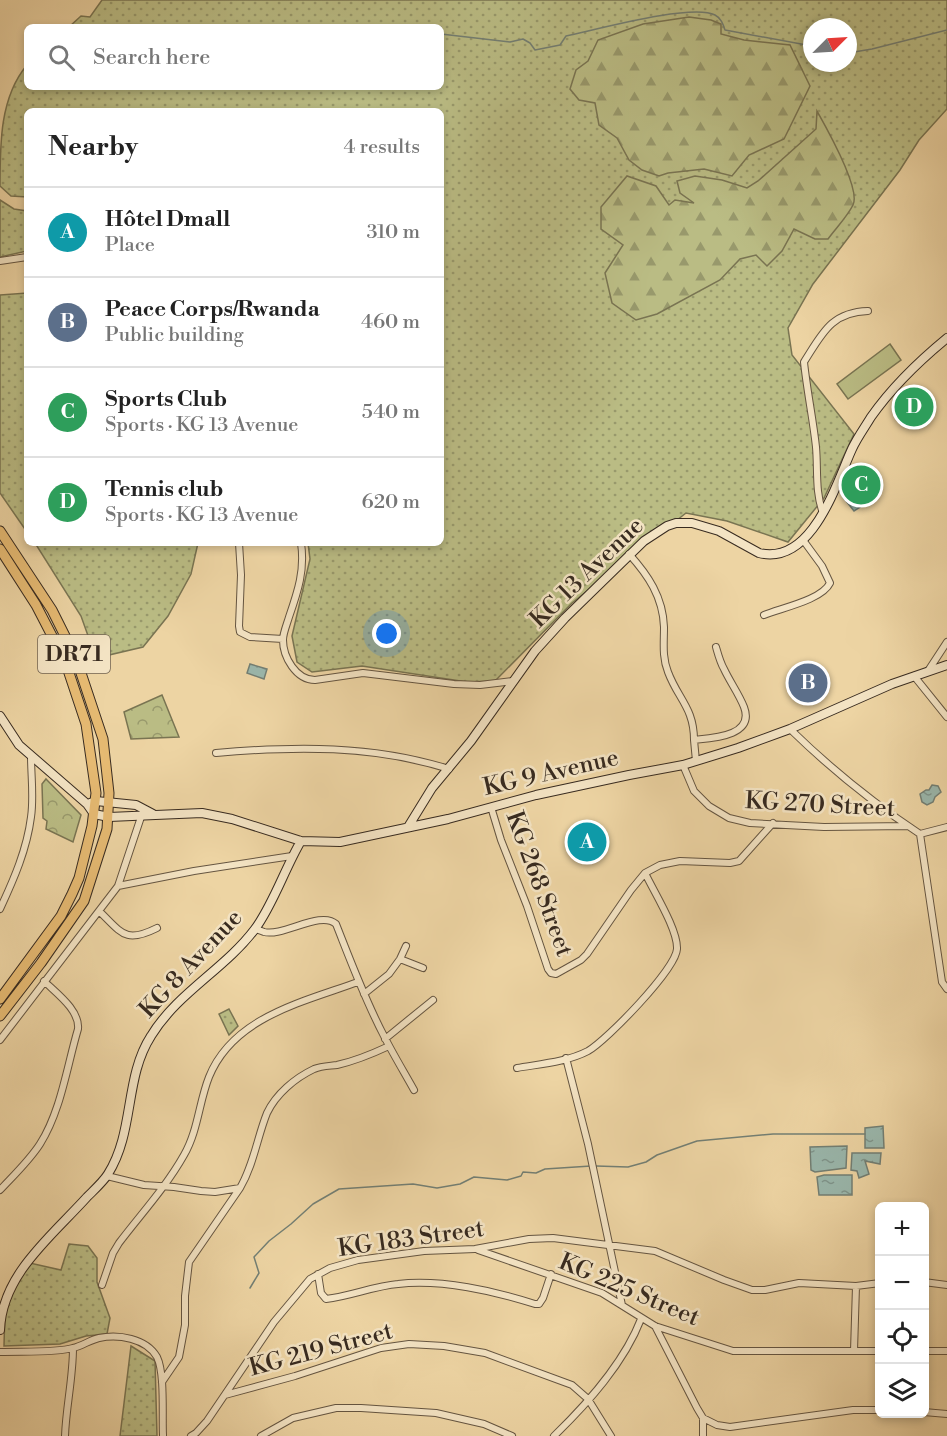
<!DOCTYPE html>
<html lang="en">
<head>
<meta charset="utf-8">
<style>
  body { margin:0; font-family:"Libre Bodoni",serif; background:#f2f2f2; color:#222 }
  .controls { position:absolute; right:18px; bottom:18px; display:grid; overflow:hidden; border-radius:9px; box-shadow:0 3px 9px #0003 }
  .controls button { width:54px; height:54px; display:grid; place-items:center; padding:0; border:0; border-bottom:2px solid #e0e0e0; background:#fff; color:#222; font:30px sans-serif }
  .compass { position:absolute; left:803px; top:18px; width:54px; height:54px; border-radius:50%; background:#fff; box-shadow:0 3px 9px #0003; rotate:66deg }
  .you { position:absolute; left:387px; top:634px; width:21px; height:21px; margin:-15px; border:4px solid #fff; border-radius:50%; background:#1a73e8; box-shadow:0 0 0 9px #1a73e833 }
  .badge { display:grid; place-items:center; width:39px; height:39px; border-radius:50%; background:#111827; color:#fff; font-size:20px; font-weight:700 }
  .pin { position:absolute; translate:-50% -50%; border:3px solid #fff; box-shadow:0 2px 6px #0006 }
  .list { margin:0; padding:0; list-style:none }
  h2 { display:flex; justify-content:space-between; align-items:center; height:78px; margin:0; padding:0 24px; font-size:26px }
  h2 small { font-size:20px; font-weight:400; color:#767676 }
  .list li { display:grid; grid-template-columns:39px 1fr auto; gap:18px; align-items:center; box-sizing:border-box; height:90px; padding:0 24px; border-top:2px solid #e0e0e0 }
  .list b { display:block; font-size:22px; white-space:nowrap }
  .list p { margin:0; font-size:20px; white-space:nowrap; color:#767676 }
  .list em { font-size:20px; font-style:normal; color:#767676 }
  .icon { flex:none; width:33px; height:33px; fill:none; stroke:currentColor; stroke-width:2; stroke-linecap:round; stroke-linejoin:round }
  .map { position:relative; flex:none; width:947px; height:1436px; overflow:hidden }
  .search { position:absolute; background:#fff; box-shadow:0 3px 9px #0003; left:24px; top:24px; width:420px; height:66px; display:flex; align-items:center; gap:15px; box-sizing:border-box; padding:0 21px; border-radius:9px; color:#767676; font-size:22px }
  .panel { position:absolute; background:#fff; box-shadow:0 3px 9px #0003; left:24px; top:108px; width:420px; height:438px; border-radius:9px }
  .map>svg:first-child { display:block }
</style>
</head>
<body>
<div class="map">
<svg width="947" height="1436" viewBox="0 0 947 1436">
  <defs>
    <pattern id="grass-dots" width="8" height="8" patternUnits="userSpaceOnUse" patternTransform="scale(1.5)"><rect width="8" height="8" fill="#babc84"/><path d="M2 2h.1M6 6h.1" fill="none" stroke="#98996c" stroke-width="1.8" stroke-linecap="round"/></pattern>
    <pattern id="forest-firs" width="22" height="20" patternUnits="userSpaceOnUse" patternTransform="scale(1.5)"><rect width="22" height="20" fill="#babc84"/><path d="M5 1l3.5 6h-7zM16 11l3.5 6h-7z" fill="#98996c"/></pattern>
    <pattern id="park-crowns" width="20" height="18" patternUnits="userSpaceOnUse" patternTransform="scale(1.5)"><rect width="20" height="18" fill="#babc84"/><path d="M2 6a3 3 0 1 1 6 0M12 15a3 3 0 1 1 6 0" fill="none" stroke="#98996c"/></pattern>
    <pattern id="water-ripples" width="26" height="14" patternUnits="userSpaceOnUse" patternTransform="scale(1.5)"><rect width="26" height="14" fill="#9ab7ac"/><path d="M2 4q2-2 4 0t4 0M15 11q2-2 4 0t4 0" fill="none" stroke="#7f958c"/></pattern>
  </defs>
  <rect width="100%" height="100%" fill="#edd4a3"/>
  <filter id="stains"><feTurbulence type="fractalNoise" baseFrequency=".00333" numOctaves="4"/><feColorMatrix values="0 0 0 0 .2 0 0 0 0 .09 0 0 0 0 .02 0 0 0 .5 -.17"/></filter>
  <radialGradient id="worn" r=".72"><stop offset=".6" stop-color="#630" stop-opacity="0"/><stop offset="1" stop-color="#630" stop-opacity=".3"/></radialGradient>
  <path fill="url(#grass-dots)" stroke="#797452" stroke-width="1.5" fill-rule="evenodd" d="M102 0H947V109L919 140 900 170 813 284 788 328 792 355 854 434 824 498 788 542 727 521 686 513 572 603 495 681 467 682 362 666 312 672 297 662 292 636 310 559 308 543H441V111H27V197L11 196 0 186C0 143 0 97 27 65V87H441V27H69L81 16 90 17ZM812 27H848V63H812Z
    M0 200 14 209 27 211V251L0 257Z
    M27 293V532L0 493V295Z
    M35 543H198L191 574 168 616 143 647 96 658 81 616Z
    M229 1009 238 1026 229 1035 219 1014Z
    M69 1244 88 1246 97 1258V1282L110 1318 107 1334 86 1336 60 1344 4 1346 5 1308 12 1284 30 1263 61 1270Z
    M131 1346 155 1361 157 1436H120Z"/>
  <path fill="url(#forest-firs)" stroke="#797452" stroke-width="1.5" d="M689 17 711 20 721 24V34L744 40 790 45 810 86 784 139 749 155 732 176 704 169 668 173 659 176 642 170 629 160 617 138 599 125 595 103 579 100 570 89 576 70 588 61 598 40 643 24Z
    M817 111C826 127 861 189 853 205 847 217 836 228 828 239H815L794 229 782 251 767 266 756 255 740 259 720 280 657 314 636 320 612 303 605 273 623 245 601 229V207L627 176 656 186 669 205 675 200 694 203 680 193 677 181 695 176 722 180 747 188 758 181 816 129Z"/>
  <path fill="url(#park-crowns)" stroke="#797452" stroke-width="1.5" d="M162 695 179 737 131 739 124 712Z
    M46 779 81 815 73 842 46 829 47 821 43 818 42 784Z"/>
  <path fill="#babc84" stroke="#797452" stroke-width="1.5" d="M890 344 901 360 848 399 837 384Z
    M925 391 933 407 903 422 896 406Z"/>
  <path fill="url(#water-ripples)" stroke="#737f74" stroke-width="1.5" d="M858 475H863L879 495 854 511 843 497Z
    M250 664 267 669 264 679 247 673Z
    M932 785 938 786 941 792 935 797 933 802 927 805 922 802 920 794 926 790H929Z
    M883 1126 884 1148H865V1128Z
    M847 1146 846 1168 815 1172 811 1170 810 1147Z
    M852 1153H881L880 1164 865 1161 869 1174 859 1178 857 1171 851 1170Z
    M824 1175H852V1195H819L817 1177Z"/>
  <g fill="none" stroke-linecap="round" stroke-linejoin="round">
    <path stroke="#737f74" stroke-width="1.5" d="M441 34 510 42 523 39 530 43 535 50 560 45 566 36C595 30 692 3 715 15 721 18 723 24 725 30L812 46
      M848 53 872 49 947 30
      M596 1166 628 1167 646 1162 657 1155 697 1141 773 1134H865
      M250 1288 259 1273 254 1257 269 1241 291 1224 313 1204 339 1189 413 1184 437 1188 460 1184 474 1177 507 1180 521 1176 523 1172 536 1173 545 1169 591 1166"/>
    <g stroke="#655541" stroke-width="8">
      <path id="street" d="M0 261 27 257
        M823 513C815 492 818 470 816 447 813 419 807 391 804 362 822 334 831 312 868 311
        M239 543 241 575 239 626 240 632 250 637 283 639
        M301 543C305 570 298 591 289 617 287 624 283 633 283 640 283 657 296 680 315 680L363 673 454 684 480 685 513 681
        M629 554C648 575 663 597 664 627 664 643 662 657 668 672 678 699 694 708 694 740 713 738 755 736 744 707 739 694 730 682 724 669 720 662 718 654 716 647
        M764 615C781 608 822 600 830 583L822 566 803 540
        M928 671 947 642
        M914 676 947 717
        M790 729C830 768 873 803 920 834L942 982 947 989
        M694 740 696 761
        M216 753C295 746 373 745 449 769
        M683 765 694 791 709 806 729 818 750 823 824 827 908 826
        M491 807 501 840 527 906 548 969 551 973 556 974 581 960 587 954 631 890 645 873 660 865 680 861 730 863 739 861 773 823
        M920 834 947 827
        M118 886 194 871 292 856
        M0 909C14 879 27 849 31 817 34 797 31 776 31 756
        M99 911C122 933 125 944 157 928
        M255 929C256 929 264 932 264 932 283 937 321 910 336 924 351 962 365 1000 384 1036 393 1054 404 1072 414 1090
        M400 959 423 968
        M364 994 389 974 400 959 406 946
        M385 1039 433 1000
        M0 1040 118 886 141 817
        M566 1058 588 1144 622 1305
        M517 1068C540 1064 567 1062 588 1051 607 1040 676 969 677 949 678 930 654 892 645 873
        M107 1176 144 1185 174 1187 201 1191 215 1192 240 1188C254 1164 257 1138 267 1113 276 1094 295 1078 314 1069 321 1066 329 1066 337 1065 355 1061 372 1054 389 1046
        M0 1190C14 1175 29 1161 40 1144 61 1111 67 1066 78 1029 80 1010 56 993 44 981
        M478 1250 602 1293 655 1326 733 1351H880
        M318 1274 321 1293 326 1299C351 1296 374 1286 398 1284 441 1279 495 1291 535 1304H539L543 1298 551 1274
        M924 1282 947 1285
        M102 1285 113 1253 119 1243C141 1214 166 1187 184 1155 198 1131 199 1102 209 1077 233 1017 303 1002 358 982
        M655 1326 697 1408 703 1418 717 1425 730 1427 853 1410H880
        M854 1351 856 1286
        M924 1351H947
        M0 1352C20 1351 56 1353 73 1348 82 1346 90 1340 99 1338 118 1334 146 1338 157 1357 165 1373 162 1416 163 1435
        M162 1382 179 1357 185 1325V1296L189 1262 240 1188
        M225 1395 295 1376 381 1348 409 1344 444 1346 485 1353 572 1385 588 1399 611 1436
        M924 1412 947 1414
        M703 1418V1436
        M65 1436C66 1407 73 1378 73 1348
        M191 1436 196 1433 207 1421 274 1322 310 1279 330 1268 358 1260 424 1251 475 1249 529 1239 553 1238 655 1251 724 1280 752 1290H765L799 1283 856 1286 880 1283
        M261 1436 293 1418 336 1408H361L436 1413 484 1424 512 1436
        M554 1436C588 1403 624 1363 641 1319"/>
    </g>
    <g stroke="#382b20" stroke-width="10">
      <path id="secondary" d="M0 716 19 745 87 804 94 814 109 817 202 813 232 819 301 841 340 842 448 819 536 795 629 775 683 765 738 748 790 729 892 684 947 665
        M90 803 96 801 136 805 153 814
        M408 827 432 788 471 741 535 651 565 618 644 541 667 526 676 523H692L719 531 759 553C812 566 836 484 852 449 857 438 865 427 871 417 892 387 919 361 947 338
        M0 1330C2 1274 52 1236 87 1197 94 1190 103 1182 108 1174 135 1131 124 1078 151 1036 177 993 225 969 255 929 273 905 285 868 301 841"/>
    </g>
    <g stroke="#382b20" stroke-width="11">
      <path id="primary" d="M0 531 52 610 76 658 103 739 109 793 107 829 84 901 41 963 0 1016
        M0 549 36 605 65 661 86 724 96 793 92 826 79 878 72 894 61 916 0 999"/>
    </g>
    <use href="#street" stroke="#f3e3c3" stroke-width="6"/>
    <use href="#secondary" stroke="#f3e3c3" stroke-width="8"/>
    <use href="#primary" stroke="#e6ba72" stroke-width="9"/>
  </g>
  <g text-anchor="middle" dominant-baseline="central" stroke-width="5" stroke-linejoin="round" paint-order="stroke">
    <rect fill="#f3e3c3" stroke="#706251" stroke-width="1.5" x="38" y="635" width="72" height="38" rx="4.5"/>
    <g font-size="22" font-weight="bold" fill="#382b20">
      <text x="74" y="654">DR71</text>
    </g>
    <g font-size="24" fill="#382b20" stroke="#f3e3c3">
      <text transform="translate(587 573) rotate(-44)">KG 13 Avenue</text>
      <text transform="translate(551 773) rotate(-13)">KG 9 Avenue</text>
      <text transform="translate(820 805) rotate(3)">KG 270 Street</text>
      <text transform="translate(539 884) rotate(70)">KG 268 Street</text>
      <text transform="translate(191 964) rotate(-47)">KG 8 Avenue</text>
      <text transform="translate(411 1239) rotate(-8)">KG 183 Street</text>
      <text transform="translate(629 1290) rotate(23)">KG 225 Street</text>
      <text transform="translate(321 1350) rotate(-15)">KG 219 Street</text>
    </g>
  </g>
  <rect width="100%" height="100%" filter="url(#stains)"/>
  <rect width="100%" height="100%" fill="url(#worn)"/>
</svg>
<div class="controls">
<button>+</button>
<button>−</button>
<button><svg class="icon" aria-label="locate" viewBox="0 0 24 24"><circle cx="12" cy="12" r="6"/><path d="M12 2v4M12 18v4M2 12h4M18 12h4"/></svg></button>
<button><svg class="icon" aria-label="layers" viewBox="0 0 24 24"><path d="M12 4l9 5-9 5-9-5zM3 14l9 5 9-5"/></svg></button>
</div>
<svg class="compass" viewBox="-18 -18 36 36"><path d="M0-13l5 13h-10z" fill="#e53935"/><path d="M0 13l5-13h-10z" fill="#767676"/></svg>
<div class="you"></div>
<div class="pin badge" style="left:587px;top:842px;background:#0f9aa8">A</div>
<div class="pin badge" style="left:808px;top:683px;background:#5c6f8a">B</div>
<div class="pin badge" style="left:861px;top:485px;background:#2e9e5b">C</div>
<div class="pin badge" style="left:914px;top:407px;background:#2e9e5b">D</div>
<div class="search"><svg class="icon" aria-label="search" viewBox="0 0 24 24"><circle cx="10" cy="10" r="6"/><path d="M15 15l6 6"/></svg>Search here</div>
<section class="panel">
<h2>Nearby<small>4 results</small></h2>
<ul class="list">
<li><span class="badge" style="background:#0f9aa8">A</span><div><b>Hôtel Dmall</b><p>Place</p></div><em>310 m</em></li>
<li><span class="badge" style="background:#5c6f8a">B</span><div><b>Peace Corps/Rwanda</b><p>Public building</p></div><em>460 m</em></li>
<li><span class="badge" style="background:#2e9e5b">C</span><div><b>Sports Club</b><p>Sports · KG 13 Avenue</p></div><em>540 m</em></li>
<li><span class="badge" style="background:#2e9e5b">D</span><div><b>Tennis club</b><p>Sports · KG 13 Avenue</p></div><em>620 m</em></li>
</ul>
</section>
</div>
</body>
</html>
